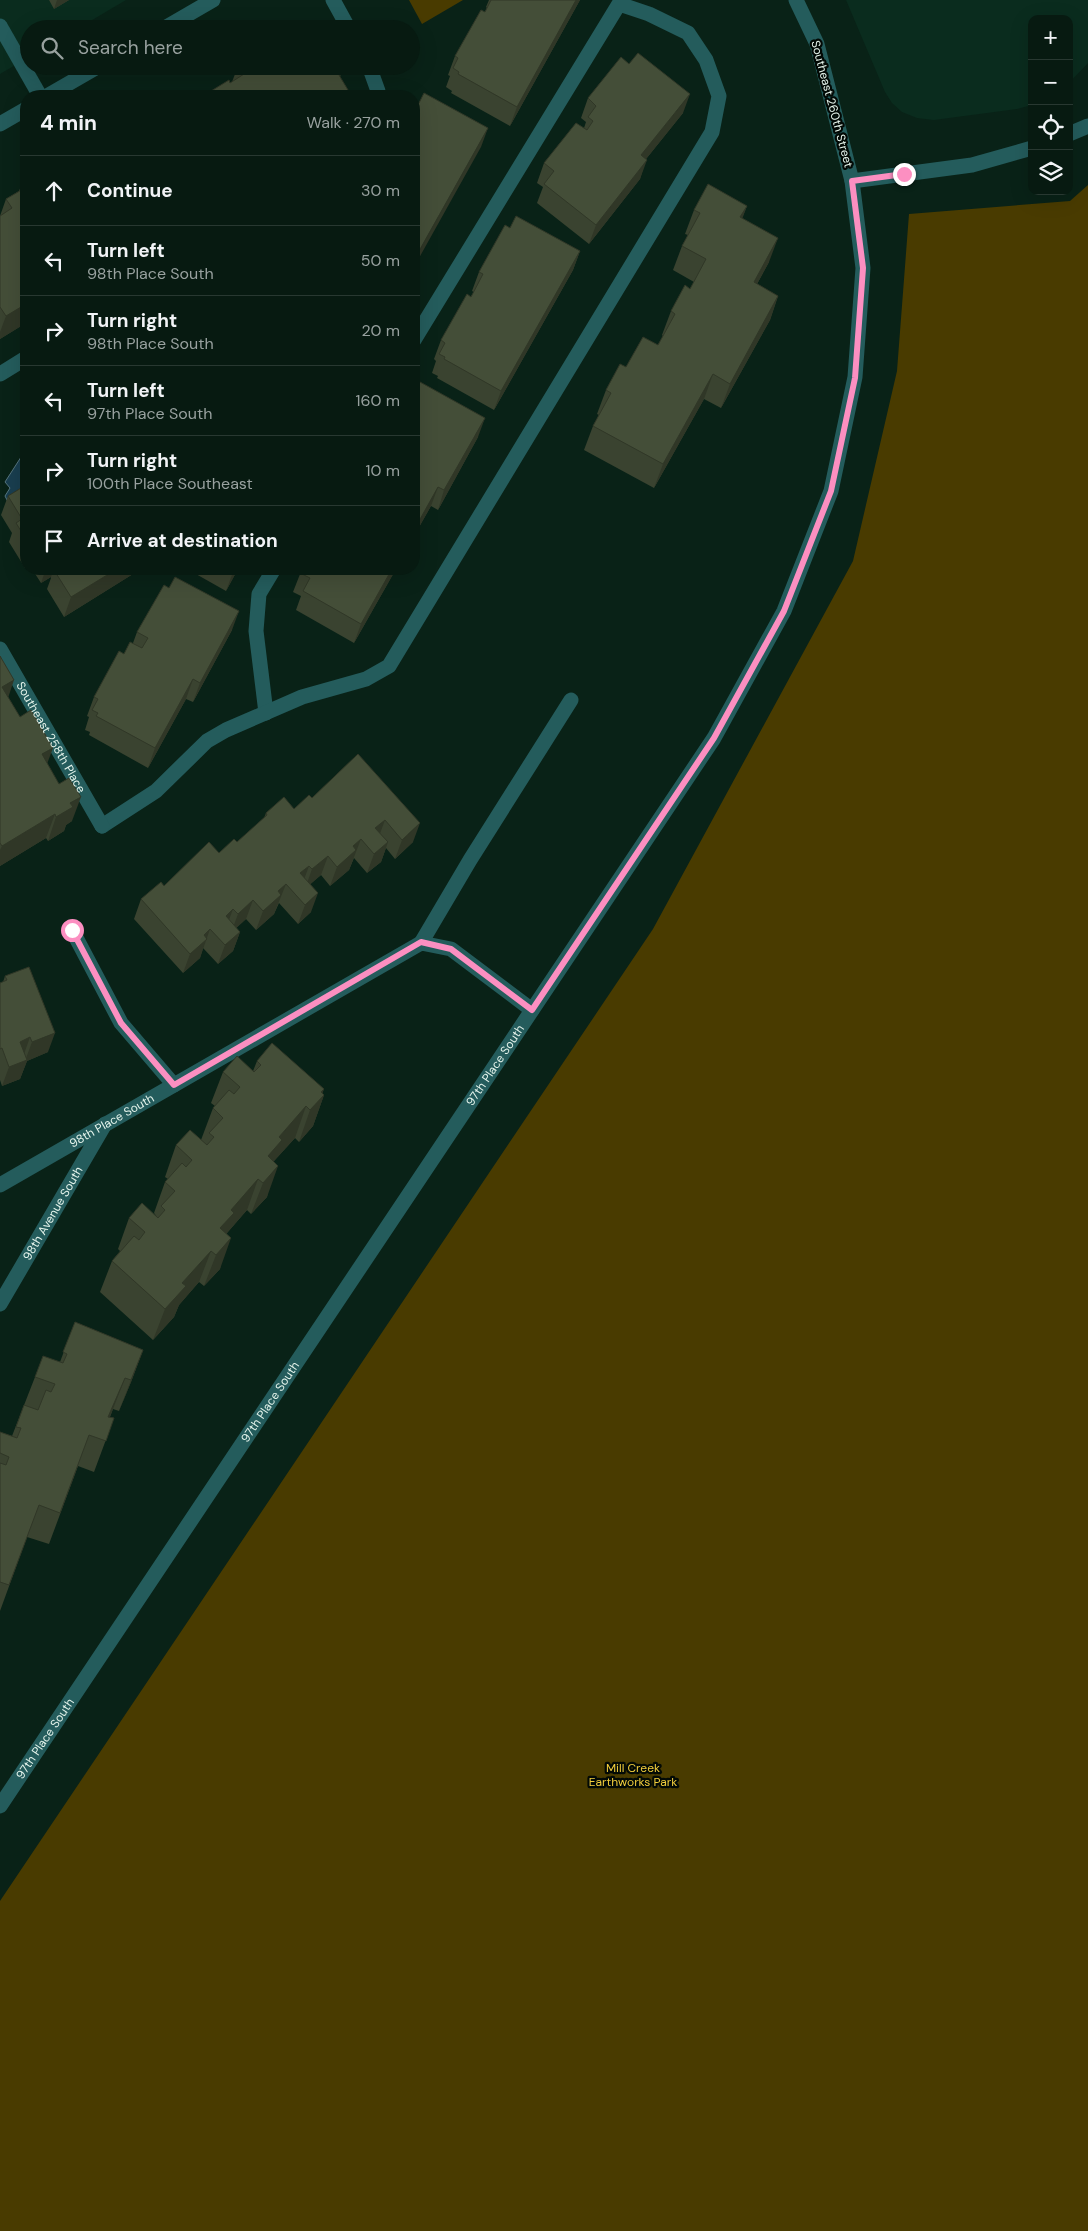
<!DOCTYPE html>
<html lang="en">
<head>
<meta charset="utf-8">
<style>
  body { margin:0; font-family:"DM Sans",sans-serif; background:#10231a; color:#f1f3f6 }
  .controls { position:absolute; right:15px; top:15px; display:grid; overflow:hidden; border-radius:10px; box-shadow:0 5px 20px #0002 }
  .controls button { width:45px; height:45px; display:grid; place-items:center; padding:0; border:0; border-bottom:1px solid #283831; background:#071a11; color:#f1f3f6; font:25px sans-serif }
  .stop { position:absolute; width:15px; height:15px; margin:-11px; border:4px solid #fc8fc1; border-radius:50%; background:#fff }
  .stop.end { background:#fc8fc1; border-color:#fff; box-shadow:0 1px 5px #0008 }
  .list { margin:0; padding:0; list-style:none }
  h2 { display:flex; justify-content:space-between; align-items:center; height:65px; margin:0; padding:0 20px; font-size:21px }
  h2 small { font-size:16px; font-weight:400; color:#98a19f }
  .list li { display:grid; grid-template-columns:32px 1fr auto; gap:15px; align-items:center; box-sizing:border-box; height:70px; padding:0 20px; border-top:1px solid #283831 }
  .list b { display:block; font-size:19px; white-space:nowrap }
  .list p { margin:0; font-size:16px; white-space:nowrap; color:#98a19f }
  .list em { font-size:16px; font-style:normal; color:#98a19f }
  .icon { flex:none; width:28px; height:28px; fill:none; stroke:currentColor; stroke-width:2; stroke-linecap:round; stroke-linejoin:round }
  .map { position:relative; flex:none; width:1088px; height:2231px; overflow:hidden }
  .search { position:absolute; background:#071a11; box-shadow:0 5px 20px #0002; left:20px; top:20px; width:400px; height:55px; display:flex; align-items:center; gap:12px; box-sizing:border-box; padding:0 18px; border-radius:28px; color:#98a19f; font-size:19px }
  .panel { position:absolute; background:#071a11; box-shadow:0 5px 20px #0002; left:20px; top:90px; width:400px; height:485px; border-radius:20px }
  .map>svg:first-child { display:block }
</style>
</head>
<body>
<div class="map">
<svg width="1088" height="2231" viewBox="0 0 1088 2231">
  <rect width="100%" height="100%" fill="#092217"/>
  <path fill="#0a2c1e" d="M0 0H126L77 29H29V57L0 74Z
    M846 0H1088V63L1069 83V19H1032V105L1017 109 934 120 917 118 902 112 892 103 885 92Z"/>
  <path fill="#493b00" d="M409 0H463L422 24Z
    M1088 185V2231H0V1901L653 929 853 561 897 371 909 214 1070 201Z"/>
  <path fill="#193e4f" stroke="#56757e" d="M26 452V493L9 504 5 496 10 488 5 482 23 454Z"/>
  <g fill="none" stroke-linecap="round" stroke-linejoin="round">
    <g stroke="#245c5c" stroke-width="15">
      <path d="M333 0 349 29"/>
      <path d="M0 26 40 96"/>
      <path d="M369 66 378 91 377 96"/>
      <path d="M0 374 26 358"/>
      <path d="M266 713 256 631 259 594 274 569"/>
      <path d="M102 826 156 791 207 741 226 730 302 697 366 679 389 666 712 132 719 96 706 60 688 33 649 14 619 4 414 340"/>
      <path d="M72 930 121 1023 174 1085"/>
      <path d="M421 943 470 860 571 700"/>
      <path id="s1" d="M0 1185 421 943 451 949 532 1010"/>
      <path id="s2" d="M0 1304 105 1124"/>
    </g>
    <g stroke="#245c5c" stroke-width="15">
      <path d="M163 29 213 0"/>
      <path d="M47 96 99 66"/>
      <path d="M0 124 26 109"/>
      <path d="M1069 134 1088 126"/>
      <path d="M852 181 972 165 1032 148"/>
      <path id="s3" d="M0 649 102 826"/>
      <path id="s4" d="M0 1806 714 738 784 611 831 491 855 377 863 268 852 181 817 44 796 0"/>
    </g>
  </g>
  <path fill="#3a4330" d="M49 0H69L54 9Z
    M489 0H580L510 126 451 93 452 91 446 87 450 76 448 75 455 56 485 12 487 8 486 7Z
    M238 66H336L341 74 340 77 230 83 232 82Z
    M588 98 683 113 646 159 640 179 589 244 537 203 543 187 537 183 544 163 584 128 586 122 581 118Z
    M26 183V323L0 339V216L6 199 19 191 21 186Z
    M747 206 742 218 769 262 757 284 778 296 770 320 721 408 704 399 654 488 584 450 593 426 599 415 597 414 606 390 626 367 658 345 663 336 662 335 671 311 690 289 694 282 673 270 682 246 688 235 685 234 694 210Z
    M510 228 580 251 573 270 494 410 437 378 438 376 432 373 436 361 434 359 441 340 474 292 472 291 479 272Z
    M414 394 478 437 438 510 431 506 414 536Z
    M26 485V567L25 568 9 542 12 533 1 515 8 496Z
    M32 569H141L64 617 47 589 51 578V577L41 583Z
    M187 569H238L226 591Z
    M302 569H396L354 643 296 610 301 596 293 592Z
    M232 630 193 702 186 699 148 768 89 735 90 732 85 730 89 717 87 716 94 697 124 654 133 643 137 632Z
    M0 656 8 697 47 764 72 821 66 825 64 831 48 841 46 838 0 866Z
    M358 754 413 842 395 859 386 848 381 862 367 873 354 858 349 870 330 886 321 875 310 884 311 912 298 924 279 903 274 914 256 930 246 919 236 928 240 932 233 951 218 964 203 948 200 958 183 973 134 919 141 899 237 842 264 818 266 813 294 809 312 798Z
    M5 976 48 1052 27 1061 20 1079 2 1086 0 1080V983L3 982Z
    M257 1061 324 1089 322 1093 324 1095 313 1126 299 1142 295 1138 274 1161 267 1197 251 1214 247 1210 227 1233 220 1269 204 1286 199 1282 179 1305 174 1317 153 1340 100 1292 112 1261 120 1251 118 1249 129 1218 157 1217 154 1213 165 1182 168 1179 165 1177 176 1145 201 1140 213 1108 215 1106 211 1103 223 1072 253 1071Z
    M75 1322 143 1350 131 1382 119 1411 113 1409 110 1417 114 1418 94 1472 78 1466 49 1544 27 1537 0 1611V1432L12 1436 35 1377 60 1362Z"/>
  <path fill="#303727" d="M57 0H69L54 9Z
    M576 0H580L510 126 517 107Z
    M348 90 346 96H338Z
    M690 94 683 113 634 174 641 155Z
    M488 128 481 147 414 267V260Z
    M647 160 640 179 589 244 596 225Z
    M747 206 738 230 740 217Z
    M778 238 769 262 745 306 754 282Z
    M580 251 573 270 494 410 501 391Z
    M778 296 770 320 721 408 730 384Z
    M26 304V323L0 339V332L6 316Z
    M713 374 704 399 654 488 663 464Z
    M485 418 478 437 438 510 444 490Z
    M438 487 431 506 414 536V530Z
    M46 569H54L51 577 41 583Z
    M117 569H141L64 617 71 597Z
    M235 569H238L226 591 233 572Z
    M392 569H396L354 643 361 624Z
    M239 611 232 630 193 702 200 683Z
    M193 679 186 699 148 768 155 748Z
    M14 680 6 704 2 687Z
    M53 748 44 772 42 754Z
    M81 797 72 821 66 825 64 831 48 841 56 817 70 803Z
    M55 814 46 838 0 866V850L2 846Z
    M385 820 378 839 375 828Z
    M420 823 413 842 395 859 402 840Z
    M361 839 349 870 330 886 337 867 353 846Z
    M388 842 381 862 367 873 374 854Z
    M328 856 321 875 305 889 312 869Z
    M309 866 302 885 300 873Z
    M286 884 274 914 256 930 263 911 278 891Z
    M318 893 311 912 298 924 305 905Z
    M253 900 246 919 231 933 238 914Z
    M233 909 226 928V916Z
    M210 929 200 958 183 973 190 954 204 935Z
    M240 932 233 951 218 964 225 945Z
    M55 1033 48 1052 27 1061 20 1079 2 1086 9 1067 25 1061 32 1042Z
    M30 1037 23 1057 20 1042Z
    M324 1089 320 1100 324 1095 313 1126 299 1142 310 1110 321 1092Z
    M306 1106 295 1138 274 1161 271 1171 268 1156 279 1137Z
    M278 1166 267 1197 251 1214 263 1183Z
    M258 1179 247 1210 227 1233 223 1244 220 1228 231 1210Z
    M231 1238 220 1269 204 1286 216 1255Z
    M211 1251 199 1282 179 1305 174 1317 153 1340 165 1309 182 1283Z
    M143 1350 131 1382 119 1411 131 1380Z
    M125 1378 113 1409 101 1439 108 1417Z"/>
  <path fill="#444e38" stroke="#303727" d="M491 0H576L517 107 458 74 459 72 453 68 458 58 455 56 481 10 485 12Z
    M309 24 312 29H301Z
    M638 53 690 94 641 155 647 160 596 225 544 184 554 171 544 163 576 123 587 130 593 121 588 117 596 106 588 98 621 57 629 64Z
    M239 66H336L341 74 339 75 348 90 338 96H203L229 80 230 83 244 74Z
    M424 93 488 128 414 260V103L418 105Z
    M26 183V304L6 316 0 307V216L12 208 6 199 23 189 21 186Z
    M708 184 747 206 740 217 778 238 754 282 778 296 730 384 713 374 663 464 593 426 611 393 606 390 620 364 626 367 643 337 658 345 675 314 671 311 685 285 690 289 706 259 682 246 700 213 694 210Z
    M516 216 580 251 501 391 444 359 445 357 439 354 445 343 441 340 467 294 471 297 483 274 479 272 505 225 510 228Z
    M420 382 485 418 444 490 438 487 414 530V394Z
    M26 485V539L16 523 22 519 8 496Z
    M57 569H117L71 597 54 570Z
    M228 569H235L233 572Z
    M302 569H392L361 624 303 591 310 578 300 573Z
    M175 577 239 611 200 683 193 679 155 748 96 716 98 713 92 710 98 699 94 697 119 651 124 654 130 642 142 648 148 638 137 632 164 585 169 588Z
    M0 656 14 680 2 687 20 717 31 710 53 748 42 754 59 784 69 778 81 797 70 803 73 807 56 817 55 814 2 846 0 843Z
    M358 754 420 823 402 840 385 820 375 828 388 842 374 854 361 839 353 846 356 850 337 867 328 856 312 869 309 866 300 873 318 893 305 905 286 884 278 891 281 895 263 911 253 900 238 914 233 909 226 916 240 932 225 945 210 929 204 935 207 939 190 954 141 899 161 882 164 886 209 842 219 853 234 839 237 842 267 815 266 813 284 797 294 809 309 795 312 798Z
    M29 967 55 1033 32 1042 30 1037 20 1042 27 1060 9 1067 2 1048 0 1049V983L7 980 5 976Z
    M272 1043 324 1089 321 1092 324 1095 310 1110 306 1106 279 1137 282 1140 268 1156 278 1166 263 1183 258 1179 231 1210 234 1213 220 1228 231 1238 216 1255 211 1251 182 1283 186 1286 165 1309 112 1261 134 1236 139 1240 145 1232 129 1218 142 1203 158 1218 165 1210 161 1206 175 1191 165 1182 182 1163 186 1167 192 1160 176 1145 190 1130 207 1145 214 1137 209 1133 223 1118 213 1108 229 1090 234 1094 240 1087 223 1072 237 1056 254 1072 261 1065 257 1061Z
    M75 1322 143 1350 131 1380 125 1378 108 1417 114 1418 106 1441 89 1435 60 1513 39 1505 9 1585 0 1582V1463L6 1465 9 1457 0 1453V1432L17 1438 21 1428 16 1427 24 1405 38 1410 46 1390 51 1392 55 1384 35 1377 43 1356 63 1363 67 1354 63 1352Z"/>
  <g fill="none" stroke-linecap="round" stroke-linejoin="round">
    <path stroke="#fc8fc1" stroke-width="6" d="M72 930 121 1023 174 1085 421 942 451 949 532 1010 714 738 784 611 831 491 855 378 863 268 852 181 904 174"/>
  </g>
  <g text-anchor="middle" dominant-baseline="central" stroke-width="4.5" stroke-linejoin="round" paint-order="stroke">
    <g font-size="12" fill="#e5f4ec" stroke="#020905">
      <text transform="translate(832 104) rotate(75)">Southeast 260th Street</text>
      <text stroke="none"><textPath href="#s3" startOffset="102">Southeast 258th Place</textPath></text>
      <text stroke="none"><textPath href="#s4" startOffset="891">97th Place South</textPath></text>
      <text stroke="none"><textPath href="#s1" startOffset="129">98th Place South</textPath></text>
      <text stroke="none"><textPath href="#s2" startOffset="105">98th Avenue South</textPath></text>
      <text stroke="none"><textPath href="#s4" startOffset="486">97th Place South</textPath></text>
      <text stroke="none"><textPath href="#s4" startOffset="81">97th Place South</textPath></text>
    </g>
    <g font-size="12" fill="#f1cd3c" stroke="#020905">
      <text x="633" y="1768">Mill Creek<tspan x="633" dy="14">Earthworks Park</tspan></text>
    </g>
  </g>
</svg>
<div class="controls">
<button>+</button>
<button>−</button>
<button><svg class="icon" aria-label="locate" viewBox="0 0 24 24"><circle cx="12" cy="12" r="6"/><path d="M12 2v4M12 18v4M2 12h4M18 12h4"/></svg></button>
<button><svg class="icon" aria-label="layers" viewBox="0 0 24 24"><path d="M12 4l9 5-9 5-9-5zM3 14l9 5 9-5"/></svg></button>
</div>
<div class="stop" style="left:72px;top:930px"></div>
<div class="stop end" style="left:904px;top:174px"></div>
<div class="search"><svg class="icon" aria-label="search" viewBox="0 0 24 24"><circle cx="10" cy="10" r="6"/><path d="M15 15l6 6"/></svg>Search here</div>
<section class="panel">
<h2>4 min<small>Walk · 270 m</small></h2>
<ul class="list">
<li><svg class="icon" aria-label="ahead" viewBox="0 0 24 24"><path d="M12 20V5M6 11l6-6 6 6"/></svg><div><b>Continue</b></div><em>30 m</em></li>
<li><svg class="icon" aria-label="left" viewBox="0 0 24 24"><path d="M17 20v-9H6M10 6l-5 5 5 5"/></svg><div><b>Turn left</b><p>98th Place South</p></div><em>50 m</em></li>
<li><svg class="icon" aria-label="right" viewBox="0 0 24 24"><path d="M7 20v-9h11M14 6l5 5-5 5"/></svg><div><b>Turn right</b><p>98th Place South</p></div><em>20 m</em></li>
<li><svg class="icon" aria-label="left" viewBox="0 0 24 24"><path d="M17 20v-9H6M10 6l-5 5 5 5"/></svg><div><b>Turn left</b><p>97th Place South</p></div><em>160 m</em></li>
<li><svg class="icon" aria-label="right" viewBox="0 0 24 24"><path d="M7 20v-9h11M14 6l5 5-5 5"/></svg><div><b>Turn right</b><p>100th Place Southeast</p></div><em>10 m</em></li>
<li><svg class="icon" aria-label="arrive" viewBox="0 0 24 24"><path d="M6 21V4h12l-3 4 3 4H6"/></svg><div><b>Arrive at destination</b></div></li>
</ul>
</section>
</div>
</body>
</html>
